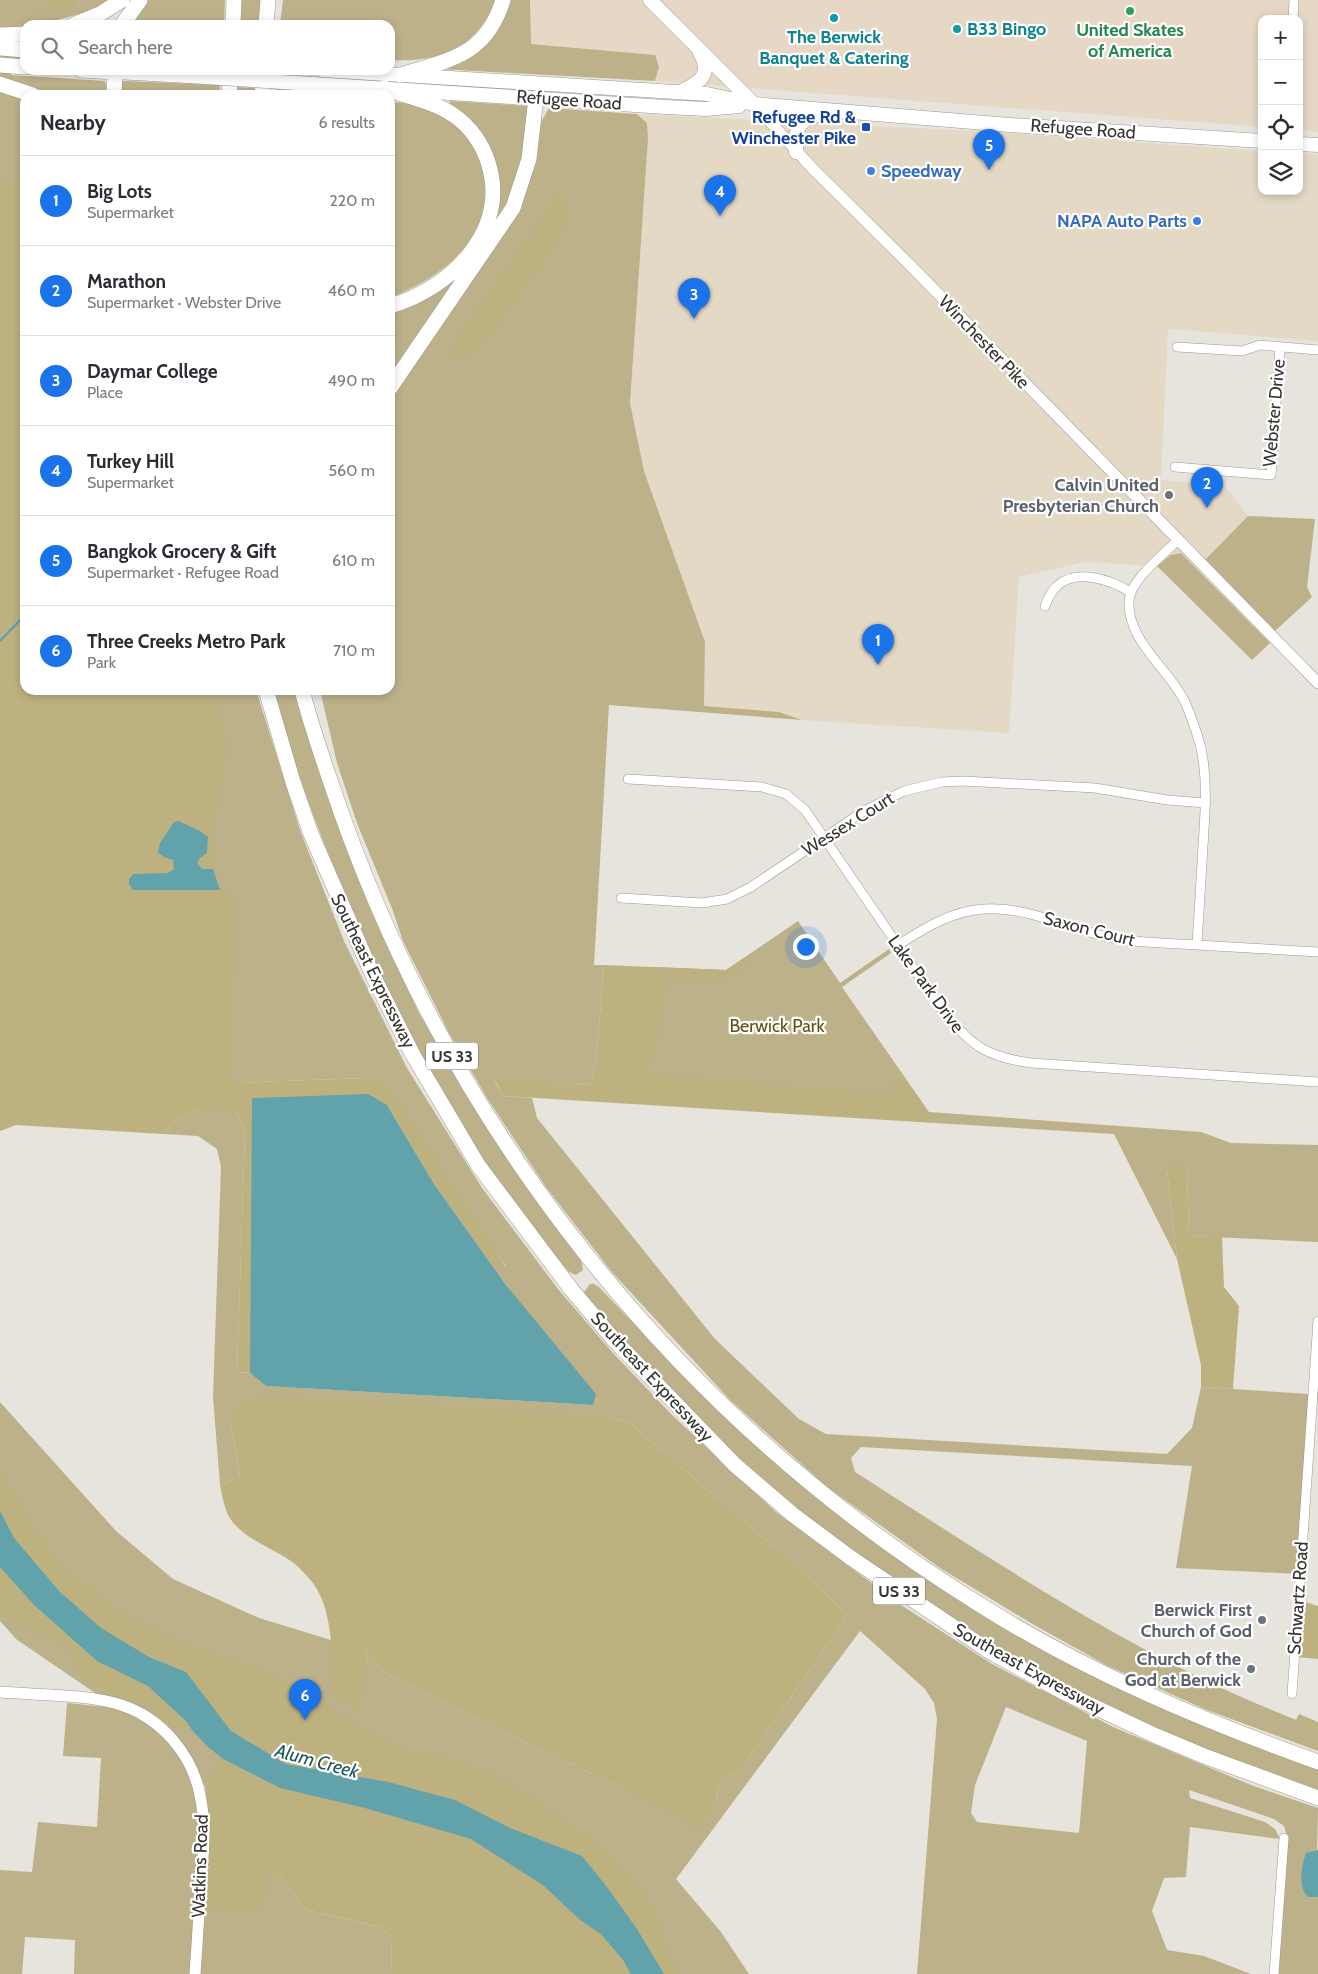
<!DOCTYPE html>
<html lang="en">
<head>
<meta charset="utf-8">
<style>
  body { margin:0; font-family:Cabin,sans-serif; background:#f7f7f7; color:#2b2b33 }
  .controls { position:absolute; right:15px; top:15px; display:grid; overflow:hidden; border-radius:10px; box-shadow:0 2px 8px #0003 }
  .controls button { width:45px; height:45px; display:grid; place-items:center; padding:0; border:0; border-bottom:1px solid #e1e1e2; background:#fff; color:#2b2b33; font:25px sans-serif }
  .you { position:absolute; left:805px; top:946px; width:18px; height:18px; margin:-12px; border:4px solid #fff; border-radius:50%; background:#1a73e8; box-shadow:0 0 0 8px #1a73e833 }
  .badge { display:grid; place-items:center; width:32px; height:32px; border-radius:50%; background:#1a73e8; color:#fff; font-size:16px; font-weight:700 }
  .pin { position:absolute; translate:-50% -41px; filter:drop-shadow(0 1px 2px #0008) }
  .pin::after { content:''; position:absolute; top:26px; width:18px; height:15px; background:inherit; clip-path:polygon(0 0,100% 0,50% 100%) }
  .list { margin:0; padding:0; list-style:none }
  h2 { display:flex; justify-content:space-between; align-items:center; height:65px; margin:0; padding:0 20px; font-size:21px }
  h2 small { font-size:16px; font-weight:400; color:#7c7c81 }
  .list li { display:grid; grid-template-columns:32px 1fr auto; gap:15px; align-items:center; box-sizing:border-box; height:90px; padding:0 20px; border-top:1px solid #e1e1e2 }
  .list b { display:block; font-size:19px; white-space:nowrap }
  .list p { margin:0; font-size:16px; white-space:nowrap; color:#7c7c81 }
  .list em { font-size:16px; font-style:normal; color:#7c7c81 }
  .icon { flex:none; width:28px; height:28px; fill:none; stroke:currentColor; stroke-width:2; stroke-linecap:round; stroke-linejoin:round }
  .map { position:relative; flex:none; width:1318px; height:1974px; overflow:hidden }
  .search { position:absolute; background:#fff; box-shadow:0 2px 8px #0003; left:20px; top:20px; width:375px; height:55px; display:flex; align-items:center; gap:12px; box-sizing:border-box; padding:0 18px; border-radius:15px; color:#7c7c81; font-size:19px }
  .panel { position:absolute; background:#fff; box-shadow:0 2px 8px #0003; left:20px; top:90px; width:375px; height:605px; border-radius:15px }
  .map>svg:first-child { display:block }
</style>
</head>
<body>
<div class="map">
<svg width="1318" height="1974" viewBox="0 0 1318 1974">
  <rect width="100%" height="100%" fill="#e6e4dc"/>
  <path fill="#e4d9c5" d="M638 114 977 131 1262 151V191H1299V153L1318 155V341L1168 329 1161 480 1224 485 1248 516 1197 568 1180 553 1171 555 1157 566 1085 562 1019 577 1009 733 802 720 779 712 704 706 705 642 644 471 630 403 648 139 647 123Z"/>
  <path fill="#e6d8c5" d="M530 0H1318V132L1299 130V19H1262V127L655 81 659 67 654 55 531 44Z"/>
  <path fill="#bcb189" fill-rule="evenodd" d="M0 0H72L76 5 81 0H110L97 9 54 21 52 25H25V58L11 75 105 81 108 95H50L7 80 0 88Z
    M146 0H225L224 25H128Z
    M240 0H262L260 25H239Z
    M283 0H495C479 48 437 63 390 60V25H280Z
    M508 0H530L531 44 655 55 659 67 655 81 439 69 466 57Z
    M123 81 220 85 219 95H119V87Z
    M235 87 256 88 255 95H235Z
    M276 89 312 92 328 95H275Z
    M0 91 25 98V690H256L301 833 344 941 407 1068 482 1188 558 1289 612 1352 672 1415 776 1512 901 1605 992 1664 1113 1727 1251 1785 1318 1808 1316 1897H1318V1974H1278L1288 1840 1284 1826 1274 1819 1189 1790 1190 1798 1265 1822 1275 1829 1280 1839 1190 1827 1186 1877 1164 1878 1152 1911 1167 1950 1204 1956 1251 1974H917L937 1719 934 1703 925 1689 860 1631 676 1879 721 1932 749 1974H477L213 1776 205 1787 193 1759 183 1762C187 1772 194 1783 196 1794 206 1849 194 1918 190 1974H74L75 1940 25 1937 22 1974H0V1870L32 1872 38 1822 97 1827 101 1758 63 1756 67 1703 106 1707 120 1710 16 1639 0 1621V1402L116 1531 173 1579 259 1618 331 1640 366 1668 367 1648 377 1666 394 1678 700 1826 716 1801 719 1782 741 1769 843 1622 847 1614 787 1558 632 1425 608 1417 231 1425 240 1477 220 1485 213 1397 221 1167 217 1149 198 1136 163 1134 175 1122 200 1109H235L245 1131 237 1372 250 1373 266 1386 593 1405 496 1271 506 1266 366 1078 252 1082 0 1106ZM1006 1707 1087 1741 1079 1833 977 1822 971 1813 975 1785Z
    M450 101 530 106 528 136 508 202 495 225 497 186 450 106Z
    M390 102C404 102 427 105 439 112 477 133 500 187 478 227 456 266 429 281 390 298Z
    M549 108 637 114 647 123 648 139 630 403 644 471 705 642 704 706 779 712 802 720 609 705 594 965H604L596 1063 590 1085 495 1081 503 1096 532 1098 537 1118 715 1339 799 1419 826 1434 1167 1454 1192 1428 1201 1387 1309 1394 1298 1574 1176 1568 1192 1466 861 1447 851 1458 855 1472C1004 1567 1151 1667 1318 1728V1751L1207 1710 1108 1666 1036 1626 940 1568 827 1487 731 1401 611 1271 546 1187 487 1098 449 1033 403 941 393 911 357 823 337 763 320 690H390V398L504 231 540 124Z
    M465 269 390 378V310Z
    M1248 516 1315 519 1307 587 1312 597 1275 631 1205 560Z
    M1181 553 1270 643 1252 660 1157 566 1171 555Z
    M274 690H295L371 909 419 1013 474 1107 530 1192 581 1259 583 1270 576 1275 569 1272C501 1192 443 1104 396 1011 381 980 369 948 355 917 323 844 293 768 274 690Z
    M798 921 840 983 889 949 891 953 842 987 929 1112 1201 1132 1231 1143 1318 1145V1242L1189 1236 1187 1169 1167 1171 1177 1259 1114 1134 935 1123 928 1113 644 1092 655 967 726 970Z
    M590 1284H594L599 1287 695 1388 781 1468 862 1532 930 1580 993 1621 1318 1768V1791C1252 1767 1185 1743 1122 1712 977 1643 843 1554 724 1445 674 1400 630 1348 585 1298L584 1292Z
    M278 1874 307 1910 381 1927 391 1936 392 1974H199L204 1907 267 1877Z"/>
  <path fill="#beb180" d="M50 0H81L76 5 53 11Z
    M25 181V690H214L227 747 216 817 210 830 218 882 236 899 229 1083 366 1078 389 1088 506 1267 496 1271 434 1184 387 1105 250 1373 237 1372 245 1131 235 1109H200L175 1122 163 1134 16 1125 0 1131V182Z
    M556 197 567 200 569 217 562 234 487 340 469 357 454 358 450 350Z
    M756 950 736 976 722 979 667 981 655 1049 646 1074 890 1095 894 1082 904 1077 935 1123 503 1096 495 1080 590 1085 596 1063 604 965 726 970Z
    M1177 1163 1187 1169 1189 1236 1222 1237 1224 1287 1239 1306 1233 1389 1201 1387V1365L1177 1259 1167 1171Z
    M261 1396 608 1417 632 1425 787 1558 847 1614 843 1622 741 1769 719 1782 716 1801 699 1829 611 1783 394 1678 377 1666 367 1649 366 1668 359 1708 333 1694C332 1660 334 1612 313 1583 308 1577 301 1569 295 1564 274 1548 241 1539 228 1515 224 1506 222 1495 220 1485L240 1477 231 1425 237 1406Z
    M0 1474 56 1560 116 1610 190 1647 264 1670 297 1687 374 1734 411 1752 442 1757 483 1769 508 1782 606 1849 635 1882 655 1913 677 1974H664L637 1929 607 1887 510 1828 455 1800 388 1782 286 1764 230 1731 186 1672 149 1657 101 1628 60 1592 14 1538 0 1511Z
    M0 1567 34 1605 97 1661 148 1686 187 1722 192 1730 171 1727 158 1715 139 1704 106 1694 79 1671 62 1644 23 1628 0 1609Z
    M1302 1601 1318 1606V1659L1297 1657Z
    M1299 1714 1318 1722V1728L1296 1720Z
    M223 1759 280 1788 365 1808 471 1839 544 1886 580 1920 601 1934 623 1960 631 1974H392L391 1936 381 1927 307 1910 278 1874 267 1878 263 1912 204 1907 209 1822 205 1787Z"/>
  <path fill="#62a2aa" d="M178 821 200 831 208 837 207 853 200 858 197 863 202 869H213L220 890H133L129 884V879L133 874 168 873 174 869 173 860 164 857 158 853 160 843 174 822Z
    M368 1094 387 1105 434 1184 506 1285 596 1394 593 1405 266 1386 250 1373 252 1098Z
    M0 1511 14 1538 60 1592 101 1628 149 1657 186 1672 231 1731 286 1764 388 1782 455 1800 510 1828 582 1856 607 1887 637 1929 664 1974H631L623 1960 601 1934 580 1920 544 1886 471 1839 365 1808 280 1788 223 1759 207 1746 192 1730 187 1722 148 1686 97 1661 34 1605 0 1567Z
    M1318 1850V1897H1308C1298 1887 1301 1866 1306 1853Z"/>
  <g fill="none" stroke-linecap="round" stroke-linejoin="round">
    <path stroke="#62a2aa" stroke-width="2.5" d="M0 641 25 615"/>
    <g stroke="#9b9992" stroke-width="10">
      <path id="street" d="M1293 19 1294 0
        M1177 347 1242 351 1260 345 1318 350
        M1175 467 1271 475 1280 347
        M1177 541C1163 555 1130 580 1129 601 1127 641 1169 669 1185 702 1191 716 1197 733 1201 748 1208 781 1205 814 1203 846 1201 879 1199 912 1197 945
        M1045 606C1048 599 1051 591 1057 586 1076 568 1112 580 1130 592
        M628 779 762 787 786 794 805 810 945 1014C973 1047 988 1057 1031 1063L1318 1082
        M621 898 702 903 727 899 751 887 864 811 904 791 942 782 963 781 1095 788 1167 800 1206 803
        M898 945C925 928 951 911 984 909 1030 906 1073 931 1117 939 1143 943 1170 943 1197 945 1237 947 1278 950 1318 952
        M1292 1694 1318 1321
        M1274 1974 1284 1838"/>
    </g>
    <g stroke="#9b9992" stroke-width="12">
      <path id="secondary" d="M754 104 813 169 911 266 1318 683
        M0 1692C35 1695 89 1694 121 1705 161 1718 192 1754 200 1795 207 1827 203 1859 200 1890 199 1918 197 1946 195 1974"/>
    </g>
    <g stroke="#9b9992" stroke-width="15">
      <path id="primary" d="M650 0 754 104
        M323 70 707 94 754 104 1010 125 1262 141
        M115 72 189 76
        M312 84 666 107 706 109 739 106
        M680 92C699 83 713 75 700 53
        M1299 144 1318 145
        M796 152C796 124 798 120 825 113"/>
    </g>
    <g stroke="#9b9992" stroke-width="16">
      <path id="highway" d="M73 25 100 14 122 0
        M122 25 140 0
        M233 25 234 0
        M266 25 268 0
        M0 35 25 34
        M0 48 25 50
        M0 65 25 67
        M81 70 115 72
        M401 75C450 59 486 56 503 0
        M0 84 33 95
        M384 88C407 97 434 101 455 116 470 127 482 144 488 162 510 230 452 288 390 306
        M114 95 115 70
        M229 95 231 70
        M262 95 264 70
        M390 388 513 208 529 159 536 98
        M266 690 293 782 311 834 374 978 413 1055 478 1165 571 1289 614 1340 735 1465 792 1514 851 1558 992 1653 1065 1693 1154 1735 1204 1756 1318 1798
        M302 690C310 722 321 754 332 786 446 1127 676 1417 982 1606 1087 1672 1201 1720 1318 1762"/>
    </g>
    <use href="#street" stroke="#fff" stroke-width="9"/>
    <use href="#secondary" stroke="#fff" stroke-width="11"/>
    <use href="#primary" stroke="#fff" stroke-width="14"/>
    <use href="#highway" stroke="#fff" stroke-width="15"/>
    <g stroke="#9b9992" stroke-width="15" stroke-linecap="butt">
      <path id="primary-bridge" d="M189 76 312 84"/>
    </g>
    <use href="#primary-bridge" stroke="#fff" stroke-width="14"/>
  </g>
  <circle fill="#2e9e5b" stroke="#fff" stroke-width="2" cx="1130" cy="11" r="5"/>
  <g fill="#0f9aa8" stroke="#fff" stroke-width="2">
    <circle cx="834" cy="18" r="5"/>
    <circle cx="957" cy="29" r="5"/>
  </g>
  <rect fill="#1a4fb4" stroke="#fff" stroke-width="2" x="861" y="122" width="10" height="10" rx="2.5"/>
  <g fill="#3f7fe0" stroke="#fff" stroke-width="2">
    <circle cx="871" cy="171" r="5"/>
    <circle cx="1197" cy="221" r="5"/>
  </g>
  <g fill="#6b7280" stroke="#fff" stroke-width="2">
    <circle cx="1169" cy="495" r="5"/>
    <circle cx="1262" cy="1620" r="5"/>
    <circle cx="1251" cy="1669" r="5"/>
  </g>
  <g text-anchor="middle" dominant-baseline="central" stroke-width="4.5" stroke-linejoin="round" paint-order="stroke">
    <g fill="#fff" stroke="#72716f" stroke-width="1">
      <rect x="426" y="1042.5" width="52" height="27" rx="4"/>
      <rect x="873" y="1577.5" width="52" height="27" rx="4"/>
    </g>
    <g font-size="16" font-weight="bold" fill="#353431">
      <text x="452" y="1056">US 33</text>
      <text x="899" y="1591">US 33</text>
    </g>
    <g font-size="18" font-weight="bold" fill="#0d838f" stroke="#fff" text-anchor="start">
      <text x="967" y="29">B33 Bingo</text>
      <text x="834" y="37" text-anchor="middle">The Berwick<tspan x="834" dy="21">Banquet &amp; Catering</tspan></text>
    </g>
    <g font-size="18" font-weight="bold" fill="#27864d" stroke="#fff">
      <text x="1130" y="30">United Skates<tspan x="1130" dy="21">of America</tspan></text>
    </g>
    <g font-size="18" fill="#353431" stroke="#fff">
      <text transform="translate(569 100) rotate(4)">Refugee Road</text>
      <text transform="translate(1083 129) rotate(4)">Refugee Road</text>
      <text transform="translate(984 342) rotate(46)">Winchester Pike</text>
      <text transform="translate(1274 413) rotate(-85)">Webster Drive</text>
      <text transform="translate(848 824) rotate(-32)">Wessex Court</text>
      <text transform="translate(1089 929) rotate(14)">Saxon Court</text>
      <text transform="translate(373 971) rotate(64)">Southeast Expressway</text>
      <text transform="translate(926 984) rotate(54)">Lake Park Drive</text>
      <text transform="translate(652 1377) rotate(47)">Southeast Expressway</text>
      <text transform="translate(1298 1598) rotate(-86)">Schwartz Road</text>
      <text transform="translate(1029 1669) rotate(29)">Southeast Expressway</text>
      <text transform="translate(200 1866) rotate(-88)">Watkins Road</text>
    </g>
    <g font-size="18" font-weight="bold" fill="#164399" stroke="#fff" text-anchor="end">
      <text x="856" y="117">Refugee Rd &amp;<tspan x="856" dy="21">Winchester Pike</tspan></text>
    </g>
    <g font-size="18" font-weight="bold" fill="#366cbe" stroke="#fff" text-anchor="start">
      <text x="881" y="171">Speedway</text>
      <text x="1187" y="221" text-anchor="end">NAPA Auto Parts</text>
    </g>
    <g font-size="18" font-weight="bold" fill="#5b616d" stroke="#fff" text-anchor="end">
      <text x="1159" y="485">Calvin United<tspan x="1159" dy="21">Presbyterian Church</tspan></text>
      <text x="1252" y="1610">Berwick First<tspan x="1252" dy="21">Church of God</tspan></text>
      <text x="1241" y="1659">Church of the<tspan x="1241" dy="21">God at Berwick</tspan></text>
    </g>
    <g font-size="18" fill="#5f5117" stroke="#fff">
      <text x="777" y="1026">Berwick Park</text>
    </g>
    <g font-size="19" font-style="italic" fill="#1f575d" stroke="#fff">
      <text transform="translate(317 1761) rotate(15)">Alum Creek</text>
    </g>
  </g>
</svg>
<div class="controls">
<button>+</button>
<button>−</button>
<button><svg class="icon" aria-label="locate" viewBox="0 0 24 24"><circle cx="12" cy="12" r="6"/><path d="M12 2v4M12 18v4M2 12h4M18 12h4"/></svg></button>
<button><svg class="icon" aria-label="layers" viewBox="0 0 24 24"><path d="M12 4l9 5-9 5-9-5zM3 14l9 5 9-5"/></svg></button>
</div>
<div class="you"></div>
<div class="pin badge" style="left:878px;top:665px">1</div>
<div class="pin badge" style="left:1207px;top:508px">2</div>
<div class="pin badge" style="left:694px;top:319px">3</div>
<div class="pin badge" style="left:720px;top:216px">4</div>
<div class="pin badge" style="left:989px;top:170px">5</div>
<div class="pin badge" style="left:305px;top:1720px">6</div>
<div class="search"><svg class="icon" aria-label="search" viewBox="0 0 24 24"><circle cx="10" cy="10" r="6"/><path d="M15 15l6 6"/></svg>Search here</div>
<section class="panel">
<h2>Nearby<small>6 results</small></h2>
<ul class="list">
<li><span class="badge">1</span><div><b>Big Lots</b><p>Supermarket</p></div><em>220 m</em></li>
<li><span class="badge">2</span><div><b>Marathon</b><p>Supermarket · Webster Drive</p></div><em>460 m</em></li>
<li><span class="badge">3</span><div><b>Daymar College</b><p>Place</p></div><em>490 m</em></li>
<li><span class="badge">4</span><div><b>Turkey Hill</b><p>Supermarket</p></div><em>560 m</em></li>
<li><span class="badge">5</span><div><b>Bangkok Grocery &amp; Gift</b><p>Supermarket · Refugee Road</p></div><em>610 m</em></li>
<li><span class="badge">6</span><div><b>Three Creeks Metro Park</b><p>Park</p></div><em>710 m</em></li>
</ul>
</section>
</div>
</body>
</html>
